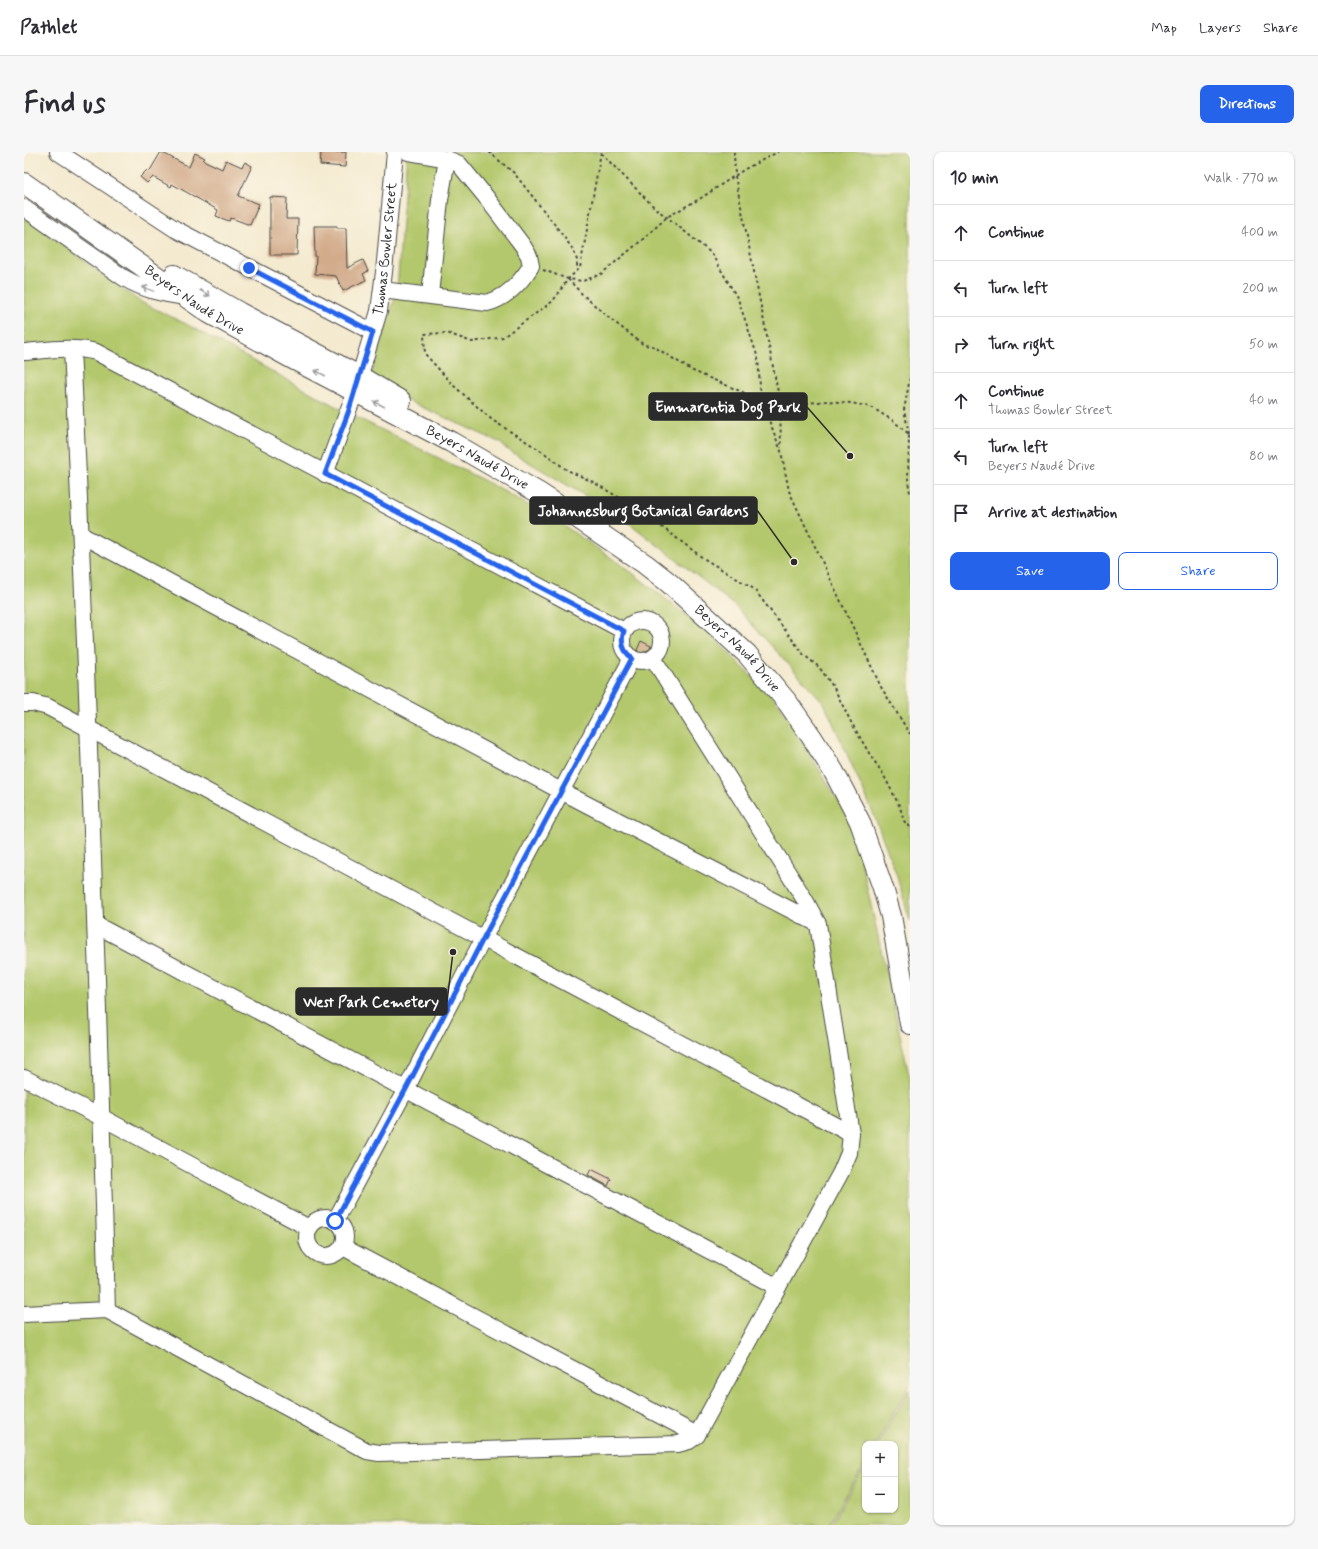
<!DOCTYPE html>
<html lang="en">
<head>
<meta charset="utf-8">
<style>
  body { margin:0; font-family:Mynerve,sans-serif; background:#f7f7f7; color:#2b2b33 }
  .controls { position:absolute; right:12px; bottom:12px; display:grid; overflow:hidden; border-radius:8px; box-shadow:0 1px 3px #0004 }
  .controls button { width:36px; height:36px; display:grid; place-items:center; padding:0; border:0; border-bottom:1px solid #e1e1e2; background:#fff; color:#2b2b33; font:20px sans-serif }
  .stop { position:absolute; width:12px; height:12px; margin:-9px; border:3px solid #2563eb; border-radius:50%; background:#fff }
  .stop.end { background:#2563eb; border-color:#fff; box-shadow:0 1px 4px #0008 }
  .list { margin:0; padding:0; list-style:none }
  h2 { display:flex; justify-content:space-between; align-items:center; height:52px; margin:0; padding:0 16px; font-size:17px }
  h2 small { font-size:13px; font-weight:400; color:#7c7c81 }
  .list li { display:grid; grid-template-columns:26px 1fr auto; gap:12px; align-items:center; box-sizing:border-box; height:56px; padding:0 16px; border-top:1px solid #e1e1e2 }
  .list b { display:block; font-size:15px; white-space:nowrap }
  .list p { margin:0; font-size:13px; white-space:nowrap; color:#7c7c81 }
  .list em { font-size:13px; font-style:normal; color:#7c7c81 }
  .actions { display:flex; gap:8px; padding:12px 16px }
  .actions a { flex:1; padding:9px 0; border:1px solid #2563eb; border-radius:8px; text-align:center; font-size:14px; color:#2563eb }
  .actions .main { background:#2563eb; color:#fff }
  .icon { flex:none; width:22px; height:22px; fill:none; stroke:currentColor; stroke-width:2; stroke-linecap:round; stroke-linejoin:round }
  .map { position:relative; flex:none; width:886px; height:1373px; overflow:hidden; border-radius:8px }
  header { display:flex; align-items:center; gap:24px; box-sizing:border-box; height:56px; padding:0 20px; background:#fff; border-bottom:1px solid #e1e1e2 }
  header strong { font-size:19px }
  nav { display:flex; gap:22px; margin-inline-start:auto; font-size:14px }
  .intro { display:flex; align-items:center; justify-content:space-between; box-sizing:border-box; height:96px; padding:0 24px }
  h1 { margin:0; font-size:28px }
  .button { padding:10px 18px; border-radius:8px; background:#2563eb; color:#fff; font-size:14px; font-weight:700 }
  main { display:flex; gap:24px; padding:0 24px }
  aside { flex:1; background:#fff; border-radius:8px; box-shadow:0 1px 3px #0004 }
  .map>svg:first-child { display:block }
</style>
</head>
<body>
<header>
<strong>Pathlet</strong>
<nav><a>Map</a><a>Layers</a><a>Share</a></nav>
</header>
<div class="intro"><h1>Find us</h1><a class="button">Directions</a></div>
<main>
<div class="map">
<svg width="886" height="1373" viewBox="0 0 886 1373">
  <rect width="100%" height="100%" fill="#fcf5e5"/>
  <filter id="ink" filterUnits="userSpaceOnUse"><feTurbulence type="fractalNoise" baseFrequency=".025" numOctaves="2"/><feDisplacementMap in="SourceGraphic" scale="8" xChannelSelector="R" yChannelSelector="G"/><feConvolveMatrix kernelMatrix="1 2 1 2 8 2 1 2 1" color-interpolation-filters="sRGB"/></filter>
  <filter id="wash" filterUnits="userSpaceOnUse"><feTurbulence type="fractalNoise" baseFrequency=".012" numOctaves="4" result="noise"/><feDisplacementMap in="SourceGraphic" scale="16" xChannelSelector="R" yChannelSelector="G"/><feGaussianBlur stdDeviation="0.9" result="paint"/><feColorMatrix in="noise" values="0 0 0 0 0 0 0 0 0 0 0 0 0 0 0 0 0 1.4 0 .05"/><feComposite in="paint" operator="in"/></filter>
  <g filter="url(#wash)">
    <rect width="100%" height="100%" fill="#f4ead0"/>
    <path fill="#b3c86c" stroke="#6f7a4c" d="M383 0H886V769L873 724 848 658 800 551 709 452 600 367 481 296 477 291 345 231 373 139Z
      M0 64 115 149 162 172 324 261 465 331 536 371 602 416 683 479 757 554 829 673 886 927V1233L852 1292H841V1311L805 1373H0Z
      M886 1237V1373H807L841 1314V1358H871V1292H854Z"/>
    <g id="blocks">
      <path fill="#d2ab8b" d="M137 0 165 15 171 1 181 6 179 8 198 17 202 8 218 15 221 10 228 14 214 44 235 52 226 73 207 66 205 69 192 64 194 58 148 32 147 35 129 25 123 31 116 25 123 18 125 20Z
        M297 0H322L321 15 296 13Z
        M246 45 263 46 262 67H274L273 103H246Z
        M290 74H313V76H322L323 116 339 108 344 119 339 122 342 128 319 139 312 124 291 122 292 104H291Z
        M617 489 627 494 626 497 616 502 613 498Z
        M567 1017 587 1027 584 1034 564 1023Z"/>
    </g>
  </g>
  <g filter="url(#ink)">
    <use href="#blocks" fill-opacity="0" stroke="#494844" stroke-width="1"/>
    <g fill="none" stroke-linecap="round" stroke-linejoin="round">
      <g stroke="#494844" stroke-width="18">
        <g id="minor">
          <path d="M34 0 151 77 349 180"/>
          <path d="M0 56 100 126C121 138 138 142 162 145"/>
          <path d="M358 138 463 151C482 146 497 130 507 114L505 104 499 94 462 45 435 12 423 7 384 0"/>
          <path d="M406 143 416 48 423 7"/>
          <path d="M48 197C64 517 74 838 83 1158"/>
          <path d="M0 200C24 198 49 194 72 200L600 479"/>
          <path id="s1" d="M301 322 331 240 355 159 360 120 371 0"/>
          <path d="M57 383 537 639 794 772"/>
          <circle cx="618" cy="489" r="20"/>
          <path d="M0 551H9L24 555 827 982"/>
          <path d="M72 773 754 1135"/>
          <path d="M0 926 77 965 285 1076"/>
          <circle cx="302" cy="1085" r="19"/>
          <path d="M311 1069 382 937 460 785 608 506"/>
          <path d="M319 1095 673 1283"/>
          <path d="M0 1162 83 1158 343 1299 355 1301 654 1292 665 1289 673 1283 817 1020 825 1001 827 982 794 772 781 748 629 506"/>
        </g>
      </g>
      <g stroke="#494844" stroke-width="22">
        <g id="major">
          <path id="s2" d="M0 31 162 145 185 161 269 207 427 290 515 341 552 365 621 412 644 430 723 502 764 551 787 584 810 620 836 670 859 736 867 764 886 872"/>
          <path d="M150 123 216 161 335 224 377 249"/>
        </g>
      </g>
      <path stroke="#494844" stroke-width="2" stroke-dasharray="3 3" stroke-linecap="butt" d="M465 0 490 21 531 73 548 96 553 108V118
        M577 0 556 116 544 127 529 149 479 185 448 190 423 181 400 182 401 202 430 234 468 268 519 300 543 318 569 330 614 357 679 406 730 437 780 503 795 515 810 536 827 570 845 601 859 622 876 655 880 669 886 675
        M710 0 711 24 756 250 757 296
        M577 1 632 57 643 65 687 101 714 147 734 206 737 248 757 299 765 339 857 535 886 582
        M519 118 544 127 559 129 577 122 618 88 643 65 677 46 721 17 754 0
        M544 127 558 142 584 165 620 193 629 194 669 219 737 248 782 251 804 249 827 251 847 255 868 268 885 282 884 329 886 341
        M885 282 880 258 886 226"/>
      <use href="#minor" stroke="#fff" stroke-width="16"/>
      <use href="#major" stroke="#fff" stroke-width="20"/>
    </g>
    <defs><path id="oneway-shaft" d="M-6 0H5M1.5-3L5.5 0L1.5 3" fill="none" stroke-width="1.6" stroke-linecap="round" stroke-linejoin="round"/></defs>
    <g stroke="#a0a0a0">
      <use href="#oneway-shaft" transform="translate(124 137) rotate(-160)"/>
      <use href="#oneway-shaft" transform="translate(181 141) rotate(30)"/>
      <use href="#oneway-shaft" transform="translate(296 221) rotate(-152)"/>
      <use href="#oneway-shaft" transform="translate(355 252) rotate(-153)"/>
    </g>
  </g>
  <g fill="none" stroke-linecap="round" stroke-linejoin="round" filter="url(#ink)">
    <path stroke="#2563eb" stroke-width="5" d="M225 116 349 180 324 261 301 322 600 479C596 490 599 499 608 506L460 785 382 937 311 1069"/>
  </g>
  <g text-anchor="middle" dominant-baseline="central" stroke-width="3.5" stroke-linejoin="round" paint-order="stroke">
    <g font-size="14" fill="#2b2b2b" stroke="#fcf5e5">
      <text stroke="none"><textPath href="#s1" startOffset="234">Thomas Bowler Street</textPath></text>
      <text stroke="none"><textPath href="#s2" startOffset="207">Beyers Naudé Drive</textPath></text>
      <text stroke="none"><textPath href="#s2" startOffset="531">Beyers Naudé Drive</textPath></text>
      <text stroke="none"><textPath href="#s2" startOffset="855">Beyers Naudé Drive</textPath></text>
    </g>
  </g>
  <path fill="none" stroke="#2b2b2b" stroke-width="1.5" d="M826 304L783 255M770 410L733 358M429 800L423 850"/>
  <g fill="#2b2b2b" stroke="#fcf5e5" stroke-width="1.5">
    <circle cx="826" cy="304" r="4"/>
    <circle cx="770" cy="410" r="4"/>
    <circle cx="429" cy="800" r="4"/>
  </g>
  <g fill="#2b2b2b" stroke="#2b2b2b" stroke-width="1.5">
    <rect x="625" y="241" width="158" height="27" rx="4"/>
    <rect x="506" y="345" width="227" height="27" rx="4"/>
    <rect x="272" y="836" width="151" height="27" rx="4"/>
  </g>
  <g font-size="15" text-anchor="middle" font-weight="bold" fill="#fff">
    <text x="704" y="260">Emmarentia Dog Park</text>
    <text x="619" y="364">Johannesburg Botanical Gardens</text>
    <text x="347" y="855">West Park Cemetery</text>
  </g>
</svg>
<div class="controls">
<button>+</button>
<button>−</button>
</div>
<div class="stop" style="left:311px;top:1069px"></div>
<div class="stop end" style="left:225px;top:116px"></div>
</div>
<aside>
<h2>10 min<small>Walk · 770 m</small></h2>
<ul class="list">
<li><svg class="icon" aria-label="ahead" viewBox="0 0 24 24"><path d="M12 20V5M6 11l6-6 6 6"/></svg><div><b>Continue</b></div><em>400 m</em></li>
<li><svg class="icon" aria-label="left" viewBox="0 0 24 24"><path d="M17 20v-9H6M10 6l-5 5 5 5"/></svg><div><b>Turn left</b></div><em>200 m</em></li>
<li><svg class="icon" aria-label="right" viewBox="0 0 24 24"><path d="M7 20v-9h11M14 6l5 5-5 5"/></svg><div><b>Turn right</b></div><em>50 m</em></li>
<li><svg class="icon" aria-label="ahead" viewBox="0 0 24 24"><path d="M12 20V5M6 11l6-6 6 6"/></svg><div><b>Continue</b><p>Thomas Bowler Street</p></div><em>40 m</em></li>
<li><svg class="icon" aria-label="left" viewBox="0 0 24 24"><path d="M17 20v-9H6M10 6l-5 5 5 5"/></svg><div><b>Turn left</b><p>Beyers Naudé Drive</p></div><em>80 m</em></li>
<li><svg class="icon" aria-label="arrive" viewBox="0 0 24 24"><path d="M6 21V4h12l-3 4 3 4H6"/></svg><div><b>Arrive at destination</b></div></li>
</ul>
<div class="actions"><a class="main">Save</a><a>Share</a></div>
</aside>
</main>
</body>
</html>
